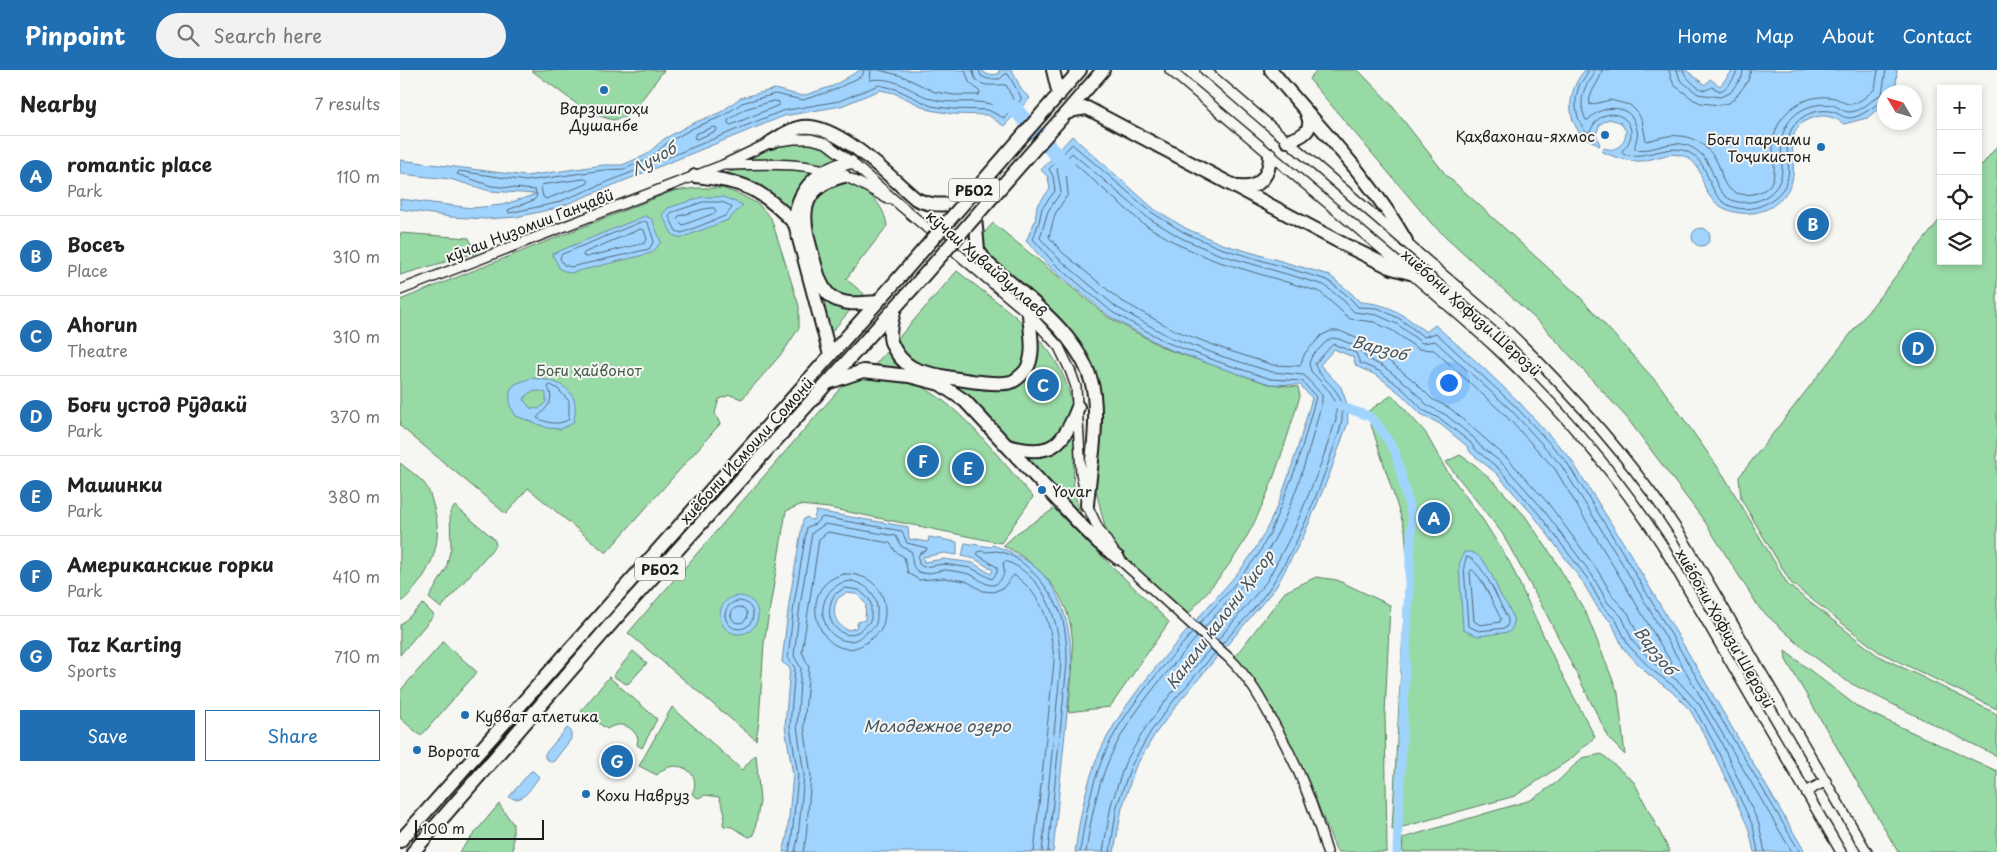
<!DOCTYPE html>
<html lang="en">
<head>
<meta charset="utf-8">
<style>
  body { margin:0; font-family:"Playpen Sans",sans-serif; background:#f2f2f2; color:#222 }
  .controls { position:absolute; right:15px; top:15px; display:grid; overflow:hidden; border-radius:0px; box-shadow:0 2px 8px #0003 }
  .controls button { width:45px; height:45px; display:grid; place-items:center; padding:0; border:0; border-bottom:1px solid #e0e0e0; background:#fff; color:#222; font:25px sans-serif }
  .compass { position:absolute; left:1477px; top:15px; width:45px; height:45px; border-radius:50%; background:#fff; box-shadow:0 2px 8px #0003; rotate:308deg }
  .scale { position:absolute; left:15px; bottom:12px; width:129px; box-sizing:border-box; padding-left:5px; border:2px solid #1c1c1c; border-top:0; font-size:14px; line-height:18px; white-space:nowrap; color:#1c1c1c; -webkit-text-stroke:4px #f6f6f2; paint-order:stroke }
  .you { position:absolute; left:1048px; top:312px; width:18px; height:18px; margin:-12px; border:4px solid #fff; border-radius:50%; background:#1a73e8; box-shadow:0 0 0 8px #1a73e833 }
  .badge { display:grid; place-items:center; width:32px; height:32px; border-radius:50%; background:#1f6fb2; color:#fff; font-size:16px; font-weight:700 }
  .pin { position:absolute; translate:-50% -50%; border:2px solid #fff; box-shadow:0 1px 5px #0006 }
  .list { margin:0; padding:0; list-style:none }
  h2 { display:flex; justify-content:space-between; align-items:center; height:65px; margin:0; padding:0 20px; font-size:21px }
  h2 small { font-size:16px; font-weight:400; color:#767676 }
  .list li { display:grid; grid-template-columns:32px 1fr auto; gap:15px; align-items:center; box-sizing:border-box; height:80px; padding:0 20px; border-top:1px solid #e0e0e0 }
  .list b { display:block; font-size:19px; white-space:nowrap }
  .list p { margin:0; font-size:16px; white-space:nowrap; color:#767676 }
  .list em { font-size:16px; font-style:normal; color:#767676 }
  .actions { display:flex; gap:10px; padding:15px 20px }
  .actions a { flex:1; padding:11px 0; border:1px solid #1f6fb2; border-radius:0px; text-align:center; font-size:18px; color:#1f6fb2 }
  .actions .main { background:#1f6fb2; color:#fff }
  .icon { flex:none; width:28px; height:28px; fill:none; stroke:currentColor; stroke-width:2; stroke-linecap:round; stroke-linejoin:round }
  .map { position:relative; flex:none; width:1597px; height:782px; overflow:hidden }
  header { display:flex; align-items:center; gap:30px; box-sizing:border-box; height:70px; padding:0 25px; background:#1f6fb2; color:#fff }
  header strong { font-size:24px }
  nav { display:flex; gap:28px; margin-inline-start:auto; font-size:18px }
  .search { width:350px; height:45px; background:#f2f2f2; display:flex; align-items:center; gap:12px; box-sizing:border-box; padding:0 18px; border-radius:28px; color:#767676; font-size:19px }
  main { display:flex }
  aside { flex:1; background:#fff }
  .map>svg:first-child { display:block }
</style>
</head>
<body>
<header>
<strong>Pinpoint</strong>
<div class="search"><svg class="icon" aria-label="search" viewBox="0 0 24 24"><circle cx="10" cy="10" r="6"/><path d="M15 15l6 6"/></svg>Search here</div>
<nav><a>Home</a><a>Map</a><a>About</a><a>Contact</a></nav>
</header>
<main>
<aside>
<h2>Nearby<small>7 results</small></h2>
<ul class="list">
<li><span class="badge">A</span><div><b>romantic place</b><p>Park</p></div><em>110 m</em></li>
<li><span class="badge">B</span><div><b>Восеъ</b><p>Place</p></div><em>310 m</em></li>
<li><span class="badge">C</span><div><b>Ahorun</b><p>Theatre</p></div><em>310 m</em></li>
<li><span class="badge">D</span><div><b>Боғи устод Рӯдакӣ</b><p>Park</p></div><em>370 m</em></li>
<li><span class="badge">E</span><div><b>Машинки</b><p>Park</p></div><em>380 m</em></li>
<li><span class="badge">F</span><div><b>Американские горки</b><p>Park</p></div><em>410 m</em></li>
<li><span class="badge">G</span><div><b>Taz Karting</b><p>Sports</p></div><em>710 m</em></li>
</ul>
<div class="actions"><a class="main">Save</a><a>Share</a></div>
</aside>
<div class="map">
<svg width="1597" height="782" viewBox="0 0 1597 782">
  <rect width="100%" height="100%" fill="#f6f6f2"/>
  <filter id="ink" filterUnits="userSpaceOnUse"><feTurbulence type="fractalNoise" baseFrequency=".02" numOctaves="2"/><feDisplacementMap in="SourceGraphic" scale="10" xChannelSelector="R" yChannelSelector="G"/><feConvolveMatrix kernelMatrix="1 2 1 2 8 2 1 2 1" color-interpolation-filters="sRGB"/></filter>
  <g filter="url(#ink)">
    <path fill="#98daa5" stroke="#5a7b60" d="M131 0H264L234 40 225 47 213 50 189 43Z
      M917 0H958L989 32 1046 105 1180 227 1261 317 1324 406 1388 515 1477 585 1597 644V686L1448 612 1403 578 1360 539 1305 452 1227 348 1142 255 1032 154 909 9Z
      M407 72 421 75 441 89 420 95 388 90 341 91 379 75Z
      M1597 76V639L1479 582 1391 513 1341 429 1339 407 1541 148V191H1578V100Z
      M378 98 417 102 391 142 315 106 333 101Z
      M431 107C457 115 483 126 487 156L446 209 464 224 429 265 400 151Z
      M297 118H322L341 125 358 134 371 148 399 236V258L383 282 342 329 330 325 319 329 315 343 320 354 206 483 128 418 106 444 0 356V230L273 121Z
      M593 153 708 247 766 279 869 314 898 317 900 326C883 380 867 438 835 486 821 507 803 526 787 546L712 475 705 457 695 416 694 324 676 278 587 191 578 170Z
      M0 163 69 168 76 183 0 205Z
      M557 201C621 252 676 279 675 371 674 406 669 420 685 453L565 328 472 298Z
      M456 300C477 305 503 306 522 317 563 338 602 392 633 427L601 473 429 438 400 435 386 441 364 573 359 651 356 670 228 563Z
      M992 325 1025 362 1045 398 1083 450 1110 493 1157 595 1195 667 1172 688 1115 726 992 760 1007 489 1005 460 967 342Z
      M1060 385 1075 395 1095 413 1125 446 1153 487 1186 543 1218 623 1225 685 1210 670 1149 549 1102 463 1046 392Z
      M0 393C7 399 18 406 24 413 29 419 32 430 34 438 45 475 28 509 0 533Z
      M55 436 92 467 95 471 96 475 41 538 29 528 46 499 51 477 50 442Z
      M654 439 769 552 710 637 668 642C674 586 683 538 635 497 625 488 616 481 603 476L617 463Z
      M916 507 937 510 990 535 985 644 987 782H937L916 730 893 680 833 589 885 522Z
      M23 534 34 545 0 585V555Z
      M43 572 77 602 21 666 0 648V621Z
      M233 581 247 593 229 613 226 614 213 606Z
      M1385 581 1459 638 1597 701V782H1498L1386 590Z
      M209 607 257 649 242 678 237 675 238 668C231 655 220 651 207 659L181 641Z
      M272 637 342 700 356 684 360 731 354 765 349 767 332 757 324 756 323 754 325 743 319 727 305 725 298 728 292 724C304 700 273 686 257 705L239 696Z
      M1202 684 1234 712 1270 782H1002L1003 768 1131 730 1156 713 1182 688Z
      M99 734 113 754V782H59Z"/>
    <path fill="#a0d4fe" stroke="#6b8aa4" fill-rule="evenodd" d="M460 0H581L588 5 599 4V0H612L622 21 630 28 604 56 588 45 553 44 530 40 494 23 480 20 441 36 384 46 157 138 117 147 86 149 51 147 0 139V129L72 138 102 135 137 124 90 121 50 109 0 104V90L126 106 204 95H222L246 85 264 69 291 54 321 42 340 28 375 19 402 26 433 16Z
      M1185 0H1286L1305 15 1310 9 1320 16 1333 0H1497L1496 15 1493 22H1484V34L1467 48 1444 54C1436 48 1426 44 1416 47 1380 55 1398 88 1392 111 1389 122 1380 131 1371 137 1350 149 1319 144 1307 122 1300 109 1302 95 1286 87 1271 80 1257 89 1242 91 1227 92 1214 87 1201 81L1204 78C1216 83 1226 73 1226 61L1220 52 1209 49 1200 54 1196 64 1200 75 1199 76C1194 71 1188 70 1183 66 1164 48 1169 17 1185 0Z
      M672 66 754 139 787 159 822 174 929 205 951 223 960 232C991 234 1002 244 1026 262L1035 255 1078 293 1119 332 1170 388 1226 477 1405 782H1354L1349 759 1310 675 1290 640 1271 621 1248 604 1223 578 1212 553 1199 540 1182 511 1134 446 1096 403 1071 383 1067 376 1040 354 1021 344 1002 325 978 306 956 296 953 287 934 279 920 295 941 317 947 334 948 352 930 403 904 465 876 517 779 632 755 664 735 698 722 738 714 782H675C680 744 688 703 706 669 730 625 765 586 798 548 817 526 838 505 854 481 883 435 897 380 912 328L900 315 870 314 818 297 766 278 709 246 650 197 626 171 635 151 637 136 650 119 648 107 641 100Z
      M302 127H323L343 135 328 150 281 168 273 165 262 145 268 138Z
      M245 146 252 149 261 172 252 183 170 203 160 199 152 184Z
      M1292 167a9 9 0 1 1 18 0a9 9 0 1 1-18 0Z
      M131 308C160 310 183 320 173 353L161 359 148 358 116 346 110 336V320L115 314ZM141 321 146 323V332L139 339 130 338 124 330C127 322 132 321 141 321Z
      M416 441 508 457 509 469 528 472 529 467 557 472V485L544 483 523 487 524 492 544 489 573 493 591 504 593 500 575 489 562 486 565 473 591 477 592 475C652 493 669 534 672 593L653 782H383L387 767 393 705 385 656 390 598 382 592 389 533 403 450 407 447 411 450 414 449ZM446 523 456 524 466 534 465 550 458 552 456 558 448 560C434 554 431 541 438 528Z
      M1064 482C1085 479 1093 510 1100 524 1104 531 1111 540 1113 548 1115 554 1112 558 1109 562L1078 566 1063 560 1059 495Z
      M320 545a19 19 0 1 1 38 0a19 19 0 1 1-38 0Z
      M167 658 171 661V669L154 691 151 692 145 688V684Z
      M133 701 139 707C131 717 123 735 109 727L130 702Z"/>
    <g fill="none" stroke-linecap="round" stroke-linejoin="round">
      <path stroke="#516676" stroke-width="1" d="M464 0 462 6 434 20 403 30 375 24 342 33 323 46 293 58 267 73 249 89 224 99 204 100 126 111 59 101 57 104 91 116 135 120 137 126 134 130 108 140 109 143 156 133 382 41 439 31 479 15 496 19 531 36 553 39 588 40 604 48 621 30V27L608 4H605L600 9H588L581 6 579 0
        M471 0 470 10C497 6 508 21 532 29 551 35 571 29 590 34 595 35 599 39 604 40L613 29 606 15C593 14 574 20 573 0
        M479 0 502 6 535 22 554 25H579L580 22 569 12 565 0
        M1188 0C1187 6 1183 9 1180 14 1173 30 1175 48 1186 62H1190C1205 24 1250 54 1222 81L1223 84C1246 90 1267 74 1286 81 1315 93 1303 131 1337 138 1348 140 1360 138 1370 131 1407 107 1373 79 1396 53 1405 43 1421 38 1434 42 1442 45 1445 50 1455 47 1466 44 1478 32 1484 31
        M1194 0C1194 7 1191 9 1187 14 1181 25 1180 39 1186 50H1188C1203 33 1233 33 1237 60 1239 67 1234 73 1235 79 1254 83 1271 67 1291 77 1320 91 1308 126 1338 132 1347 133 1357 132 1364 128 1398 108 1370 79 1388 53 1397 39 1415 32 1432 35 1438 36 1443 42 1449 42 1463 42 1471 29 1482 24L1486 0
        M1202 0C1201 13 1187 21 1190 35L1210 30 1230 35 1237 42 1242 50 1246 71C1258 69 1268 64 1280 66 1296 67 1311 79 1318 94 1321 100 1321 107 1324 112 1329 123 1342 126 1353 124 1383 118 1372 93 1373 74 1374 64 1377 54 1384 46 1395 31 1417 24 1435 28 1440 30 1445 34 1449 34 1459 35 1468 24 1475 19L1478 0
        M1269 0 1271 8 1274 15 1294 30 1301 33 1320 35 1329 33 1335 28 1348 11 1351 0
        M1277 0 1280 10 1298 24 1320 27 1330 23 1342 7 1343 0
        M1283 0C1284 6 1297 19 1304 20 1307 20 1310 18 1312 17L1320 21C1327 19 1336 7 1337 0
        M374 31 379 32V35L331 55 328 53V50L345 39Z
        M314 57 317 58 316 61 297 69 294 68 296 64Z
        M672 94H675L742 153 779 175 816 191 920 222 950 249 974 252 993 261 1018 279 1034 280 1105 345 1155 399 1271 592V594L1268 595 1239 567 1228 543 1214 528 1198 501 1148 433 1108 389 1051 339 1032 329 1014 311 989 291 972 283 965 272 940 261H931L922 265 905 283 900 296 873 295 824 279 774 260 720 230 663 183 649 167 655 144 668 124 666 101Z
        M185 109 188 111 187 114 146 129 143 127 141 117 142 115Z
        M303 132H322L331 136 332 138 325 146 282 163 276 161 269 147 271 143Z
        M314 138 316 141 315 143 283 155 277 149 279 146 304 139Z
        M244 151 248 153 254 171 249 179 171 197 164 195 160 189 161 185Z
        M241 159 244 160 247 169 245 173 186 187 183 186 184 183Z
        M151 315 158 319 169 331V349C160 356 146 353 137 348 145 338 156 333 148 317Z
        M1067 487C1083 490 1100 535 1108 549V554L1106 558 1079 561 1068 556 1064 496Z
        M1072 500C1081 504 1095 538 1101 549L1100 552 1080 555 1074 551 1070 502Z
        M444 504C468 503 486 518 485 543 484 550 484 556 480 561 477 565 474 566 471 569 426 608 387 517 444 504Z
        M452 511C469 515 478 526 477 543 477 549 477 554 473 558 468 563 472 558 467 562 461 567 455 572 447 571 414 566 414 513 452 511Z
        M445 518 459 520 469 529 471 534V549L469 553 458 562 449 565C429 561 425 541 434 525Z
        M325 545a14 14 0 1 1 28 0a14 14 0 1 1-28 0Z
        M331 545a8 8 0 1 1 16 0a8 8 0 1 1-16 0Z
        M799 554 830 520 858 485 870 463 897 395 916 327 902 311 871 309 819 292 768 273 712 242 654 193 633 169 639 152 642 138 655 121 653 106 649 99 672 74 751 142 785 163 820 178 927 210 948 226 958 237 978 238 1000 249 1024 267 1036 263 1115 336 1166 391 1221 480 1400 782
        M804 558C824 535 846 513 863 488 893 444 908 383 922 332V325L904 305 872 302 821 286 770 267 716 237 658 188 640 168 648 141 661 122 657 99 672 83 747 147 781 168 818 184 924 215 944 231 954 242 977 245 997 254 1022 273 1035 271 1111 340 1161 395 1216 483 1392 782
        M818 570 867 511 894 460 919 399 936 350V337L931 323 911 301 909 293 912 286 927 271 932 268 939 269 960 278 966 288 984 297 1009 316 1027 335 1046 345 1074 368 1079 375 1104 395 1143 439 1192 505 1208 533 1222 547 1233 572 1256 595 1279 612 1299 634 1320 670 1359 754 1365 782
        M822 574C839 555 859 535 873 513 898 474 916 429 931 385 936 370 944 354 942 338 941 316 918 309 915 294L933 274 956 283 960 293 981 302 1005 321 1023 340 1042 350 1070 372 1075 379 1099 399 1138 443 1187 508 1203 537 1216 550 1228 575 1252 600 1275 617 1294 638 1314 673 1353 756 1358 782
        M389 782 392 767 398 705 390 656 395 598 388 588 394 534 407 457 415 454 422 447 502 461 507 473 527 478 526 481 520 483 518 487 519 494 523 497 544 494 571 498 592 509 597 503V497L578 485 577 482C581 480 584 482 588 482 591 482 593 481 596 481 623 483 654 523 662 547 666 562 667 577 667 593L648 782
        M395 782 398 768 404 705 397 656 401 598 394 586 400 535 412 463 425 454 496 466 501 476 512 482C512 489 511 498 519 502 527 506 537 500 546 500 553 501 562 502 569 504 580 508 592 524 602 508 605 503 604 499 603 493L606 491C648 508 659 553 661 593L642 782
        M403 782 406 768 411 706 404 655 409 597 402 582 419 469 428 462 490 473 496 482 504 487 508 503 519 510 544 508 566 511 583 521 593 522 603 518 614 505C644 526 652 557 654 592L634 782
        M680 782C685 745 693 706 710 672 731 632 763 597 792 563
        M686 782C691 746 699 707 716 675 737 635 768 601 797 567
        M703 782 711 735 725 693 746 657 770 625 810 579
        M710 782 717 736 731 696 751 661 775 629 815 583"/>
      <path stroke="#a0d4fe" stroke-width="9" d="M937 335 969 346 978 355 995 381 1012 448 997 782"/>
      <path stroke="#a0d4fe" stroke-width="15" d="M600 33 614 38 669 99"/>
      <g stroke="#1c1c1c" stroke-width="12">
        <path id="secondary" d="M770 0C836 56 903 112 969 168 1012 205 1056 241 1098 280 1159 337 1215 403 1261 473L1441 782
          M805 0 1103 256C1169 320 1232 390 1282 467L1467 782
          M326 95C366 94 406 91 444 106 459 112 474 121 488 129
          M0 220 323 95 371 72 394 69H411L426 73 451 92 501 136 629 244 659 277 670 300 676 317 681 403 687 435 698 458 718 488 830 589C849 608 861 629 873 652 898 695 913 734 927 782
          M1044 233 1059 217
          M1406 722 1426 711"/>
      </g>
      <g stroke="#1c1c1c" stroke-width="16">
        <path id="highway" d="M653 0 659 25
          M871 0C917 56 971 108 1006 171
          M652 32 680 0
          M665 44 674 40 687 38 947 176 992 198 1010 203
          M665 44 703 0
          M887 71C901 67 915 61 907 44
          M371 72C381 66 390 59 402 57 437 52 491 108 516 129 532 137 545 134 562 134
          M295 106C343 111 361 118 395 154
          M444 106C396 118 402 149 413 187 417 201 420 219 433 228 447 236 463 233 478 232
          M839 117C860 120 870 104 870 85
          M575 147 578 180 586 192C625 226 688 270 694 325 698 362 690 399 687 435
          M494 241C492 251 488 262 491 272 495 282 502 292 513 298 528 305 594 317 611 312 615 311 623 304 626 300 636 285 630 261 629 244
          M430 285 395 154C395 120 419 98 451 92
          M430 312 463 301 509 306 540 314 565 331 678 452 698 472 718 488
          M608 376C650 388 663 376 678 337
          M0 771 497 210
          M13 782 217 547 511 220"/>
      </g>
      <use href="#secondary" stroke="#f6f6f2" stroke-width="9"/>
      <use href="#highway" stroke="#f6f6f2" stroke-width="12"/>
      <g stroke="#1c1c1c" stroke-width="16" stroke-linecap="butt">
        <path id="highway-bridge" d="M497 210 652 32
          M511 220 665 44"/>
      </g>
      <use href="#highway-bridge" stroke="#f6f6f2" stroke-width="12"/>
    </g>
  </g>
  <g fill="#1f6fb2" stroke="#f6f6f2" stroke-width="2">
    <circle cx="204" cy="20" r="5"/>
    <circle cx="1205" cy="65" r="5"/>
    <circle cx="1421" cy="77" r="5"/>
    <circle cx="642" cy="420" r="5"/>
    <circle cx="65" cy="645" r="5"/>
    <circle cx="17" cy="680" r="5"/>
    <circle cx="186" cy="724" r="5"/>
  </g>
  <g text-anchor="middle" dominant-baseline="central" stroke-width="4" stroke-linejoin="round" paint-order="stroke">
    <g fill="#f6f6f2" stroke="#5d5d5c" stroke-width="1">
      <rect x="549" y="108.5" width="50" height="23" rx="4"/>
      <rect x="235" y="487.5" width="50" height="23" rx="4"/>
    </g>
    <g font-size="14" font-weight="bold" fill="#1c1c1c">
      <text x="574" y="120">РБ02</text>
      <text x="260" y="499">РБ02</text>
    </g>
    <g font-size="15" fill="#1c1c1c" stroke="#f6f6f2" text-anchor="start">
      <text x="204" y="37" text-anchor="middle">Варзишгоҳи<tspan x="204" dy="17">Душанбе</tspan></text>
      <text x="1195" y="65" text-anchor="end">Қаҳвахонаи-яхмос</text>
      <text x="1411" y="68" text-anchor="end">Боғи парчами<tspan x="1411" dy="17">Тоҷикистон</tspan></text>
      <text x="652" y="420">Yovar</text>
      <text x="75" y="645">Кувват атлетика</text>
      <text x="27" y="680">Ворота</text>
      <text x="196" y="724">Кохи Навруз</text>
    </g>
    <g font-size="15" fill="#1c1c1c" stroke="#f6f6f2">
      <text transform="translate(129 155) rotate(-21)">кӯчаи Низомии Ганҷавӣ</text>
      <text transform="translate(587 193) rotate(41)">кӯчаи Хувайдуллаев</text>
      <text transform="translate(1072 242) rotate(42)">хиёбони Ҳофизи Шерозӣ</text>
      <text transform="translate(346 380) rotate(-48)">хиёбони Исмоили Сомонӣ</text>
      <text transform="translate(1326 558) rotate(60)">хиёбони Ҳофизи Шерозӣ</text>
    </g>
    <g font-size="15" fill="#475e4c" stroke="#f6f6f2">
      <text x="189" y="299">Боғи ҳайвонот</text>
    </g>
    <g font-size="16" font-style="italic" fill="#445360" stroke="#f6f6f2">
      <text transform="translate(253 88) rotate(-30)">Лучоб</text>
      <text transform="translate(980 277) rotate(15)">Варзоб</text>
      <text transform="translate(819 549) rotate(-53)">Канали калони Ҳисор</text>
      <text transform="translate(1256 580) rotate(52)">Варзоб</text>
      <text x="537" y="655">Молодежное озеро</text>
    </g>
  </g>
</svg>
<div class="controls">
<button>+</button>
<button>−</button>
<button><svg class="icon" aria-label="locate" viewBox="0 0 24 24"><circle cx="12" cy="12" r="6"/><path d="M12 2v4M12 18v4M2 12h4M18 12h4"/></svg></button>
<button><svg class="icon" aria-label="layers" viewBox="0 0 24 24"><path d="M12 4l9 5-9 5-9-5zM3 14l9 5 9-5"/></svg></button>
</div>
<svg class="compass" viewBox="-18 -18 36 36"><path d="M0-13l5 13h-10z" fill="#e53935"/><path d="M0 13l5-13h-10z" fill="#767676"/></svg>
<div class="scale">100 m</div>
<div class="you"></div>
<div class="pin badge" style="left:1034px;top:448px">A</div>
<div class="pin badge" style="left:1413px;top:154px">B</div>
<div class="pin badge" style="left:643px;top:315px">C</div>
<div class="pin badge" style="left:1518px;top:278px">D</div>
<div class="pin badge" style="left:568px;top:398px">E</div>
<div class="pin badge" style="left:523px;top:391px">F</div>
<div class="pin badge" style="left:217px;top:691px">G</div>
</div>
</main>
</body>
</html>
